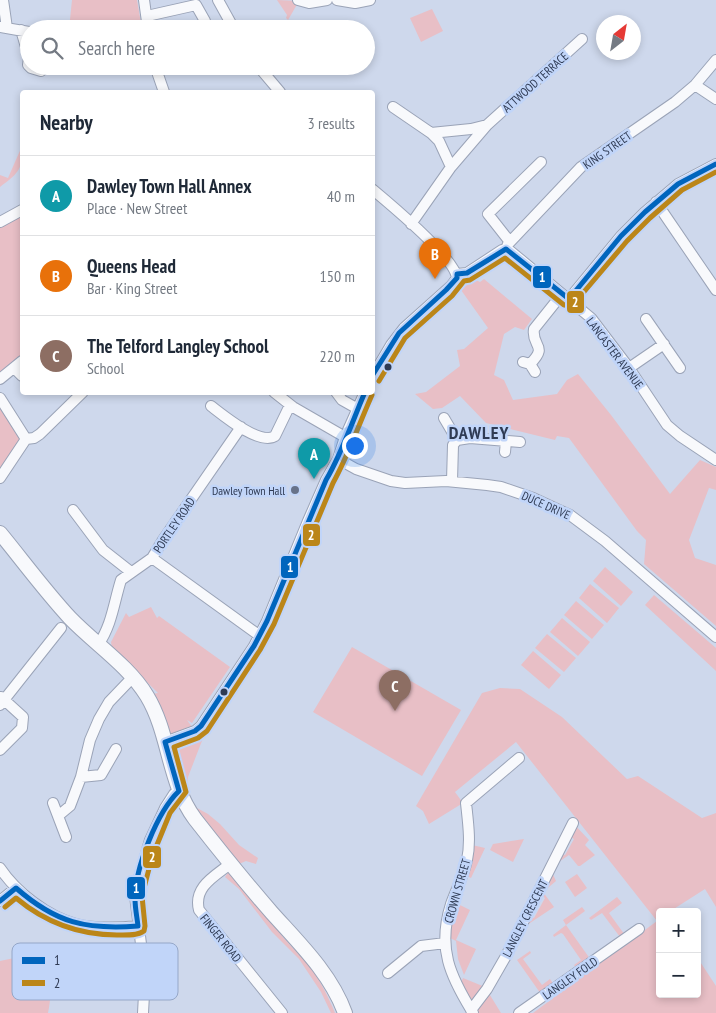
<!DOCTYPE html>
<html lang="en">
<head>
<meta charset="utf-8">
<style>
  body { margin:0; font-family:"PT Sans Narrow",sans-serif; background:#f6f6f7; color:#1f2937 }
  .controls { position:absolute; right:15px; bottom:15px; display:grid; overflow:hidden; border-radius:5px; box-shadow:0 2px 8px #0003 }
  .controls button { width:45px; height:45px; display:grid; place-items:center; padding:0; border:0; border-bottom:1px solid #e0e1e3; background:#fff; color:#1f2937; font:25px sans-serif }
  .compass { position:absolute; left:596px; top:15px; width:45px; height:45px; border-radius:50%; background:#fff; box-shadow:0 2px 8px #0003; rotate:31deg }
  .you { position:absolute; left:354px; top:445px; width:18px; height:18px; margin:-12px; border:4px solid #fff; border-radius:50%; background:#1a73e8; box-shadow:0 0 0 8px #1a73e833 }
  .badge { display:grid; place-items:center; width:32px; height:32px; border-radius:50%; background:#677289; color:#fff; font-size:16px; font-weight:700 }
  .pin { position:absolute; translate:-50% -41px; filter:drop-shadow(0 1px 2px #0008) }
  .pin::after { content:''; position:absolute; top:26px; width:18px; height:15px; background:inherit; clip-path:polygon(0 0,100% 0,50% 100%) }
  .list { margin:0; padding:0; list-style:none }
  h2 { display:flex; justify-content:space-between; align-items:center; height:65px; margin:0; padding:0 20px; font-size:21px }
  h2 small { font-size:16px; font-weight:400; color:#747a83 }
  .list li { display:grid; grid-template-columns:32px 1fr auto; gap:15px; align-items:center; box-sizing:border-box; height:80px; padding:0 20px; border-top:1px solid #e0e1e3 }
  .list b { display:block; font-size:19px; white-space:nowrap }
  .list p { margin:0; font-size:16px; white-space:nowrap; color:#747a83 }
  .list em { font-size:16px; font-style:normal; color:#747a83 }
  .icon { flex:none; width:28px; height:28px; fill:none; stroke:currentColor; stroke-width:2; stroke-linecap:round; stroke-linejoin:round }
  .map { position:relative; flex:none; width:716px; height:1013px; overflow:hidden }
  .search { position:absolute; background:#fff; box-shadow:0 2px 8px #0003; left:20px; top:20px; width:355px; height:55px; display:flex; align-items:center; gap:12px; box-sizing:border-box; padding:0 18px; border-radius:28px; color:#747a83; font-size:19px }
  .panel { position:absolute; background:#fff; box-shadow:0 2px 8px #0003; left:20px; top:90px; width:355px; height:305px; border-radius:5px }
  .map>svg:first-child { display:block }
</style>
</head>
<body>
<div class="map">
<svg width="716" height="1013" viewBox="0 0 716 1013">
  <rect width="100%" height="100%" fill="#ced8ec"/>
  <path fill="#e8bfc6" d="M72 0H137L142 29H69Z
    M277 0 299 1 288 20 286 18 287 15Z
    M432 9 443 31 421 42 410 18Z
    M22 146C23 169 19 173 0 187V175L8 178Z
    M22 214V358L0 375V225Z
    M474 279 480 282 484 279 532 319 524 330 515 327 504 334 494 375 504 380 513 400 557 394 567 380 578 374 611 415 670 494 700 460 716 467V490L709 488 689 540 695 558 716 565V626L644 564 646 540 637 531 569 438 557 436 555 440 486 423 460 396 442 408 433 409 415 394 426 392 460 366 457 350 464 349 488 328 461 290Z
    M0 401 24 439 0 473Z
    M605 567 633 592 621 606 593 581Z
    M590 584 619 608 607 623 579 598Z
    M654 595 716 648V671L645 605Z
    M576 601 604 625 592 639 564 615Z
    M151 607 157 618 159 616 230 667 192 723 187 720 195 731 205 733 188 777 187 789 189 796 197 808 208 814 220 824 239 845 258 858 256 864 246 861 239 864 194 817 146 695 158 693 112 648 111 642 126 613 129 617Z
    M562 618 590 642 578 656 550 632Z
    M547 634 576 658 564 672 535 648Z
    M352 647 461 710 422 776 313 712Z
    M533 651 561 675 549 689 521 665Z
    M500 688 520 689 562 717 627 779 638 776 702 818 716 813V907L705 889 669 912H660V994H697V957L716 986V1013H533L657 921 516 742 455 792 463 803 429 824 423 811 416 806 482 693Z
    M573 823 589 840 585 845 595 855 580 866H578L569 855 550 868 556 881 543 892 554 907 524 927 527 915 534 918 545 898 537 893 558 852 565 855 574 839 567 835Z
    M524 839 513 862 490 850 493 844Z
    M468 844 485 848 471 878 462 874Z
    M229 871 274 924C282 939 297 951 308 964 319 978 328 996 335 1013H331L321 992 299 959 272 932 239 889 225 877Z
    M577 874 587 888 575 897 565 882Z
    M617 897 622 903 609 913 627 938 623 941 602 913 591 920 589 918Z
    M456 903 470 910 456 940 476 949 464 975 458 959 456 941 450 938 452 918Z
    M582 907 585 911 566 925 593 963 579 972 574 965 581 960 563 934 561 933 554 937 553 935 566 925 563 920Z
    M530 951 531 953 523 959 542 985 550 979 556 988 543 997 517 960Z
    M19 957C25 959 33 960 39 964 54 973 51 998 48 1013H0V961Z
    M463 978 485 987 501 1013H473L474 1004 461 983Z"/>
  <g fill="none" stroke-linecap="round" stroke-linejoin="round">
    <g stroke="#9aa3b7" stroke-width="12">
      <path id="minor" d="M3 0 7 28
        M144 0 148 29
        M218 0 234 29
        M298 0 309 3 327 0
        M337 0 355 3 370 0
        M147 16 196 5 205 21
        M0 27 29 32
        M21 30 29 57
        M29 58 28 65 31 68 41 71
        M155 66 164 92
        M258 66 280 92
        M695 85 716 99
        M393 107 431 133 471 129 487 125 582 39
        M431 133 439 141 451 167
        M372 189C390 204 455 258 457 278L451 286 404 328 391 345 372 377
        M656 202 716 290
        M0 222 22 210
        M411 224 451 167 487 125
        M510 242 488 214 541 162
        M506 249 508 244 581 167 675 102 695 85 716 60
        M457 274 467 273 502 250H509L591 318 629 368 667 425 680 436 716 460
        M569 299 621 236 645 212 678 184 716 164
        M646 319 680 368
        M523 362 530 364 535 372
        M530 364C549 345 531 347 534 329L562 294
        M14 368 22 376
        M629 368 664 344
        M0 379 22 361
        M274 392 293 407 345 437
        M336 392 342 400 358 409
        M0 398 26 439
        M211 406C224 416 260 446 275 436L290 405
        M444 418 457 440
        M505 452 506 441
        M338 459 356 469 391 481 405 483 446 481 487 485 501 487 533 498 561 511 570 515 605 541 716 637
        M0 478 26 439 34 438 40 434 83 392
        M452 481 453 445 457 440 470 438 520 442
        M73 510 103 550 131 572
        M152 558 260 636
        M98 645C112 625 114 602 121 580L152 558 163 540 241 427
        M0 705 61 628
        M165 742 195 731 201 726 254 646 267 621 308 521 326 480 338 459 345 437 365 392
        M0 750 22 728 23 717 1 697
        M81 777 101 775 116 749
        M53 803 66 837
        M58 816 70 806 81 777 90 740 99 719 109 702 132 678
        M230 864C215 876 193 887 199 910L282 1013
        M0 868C16 892 48 917 76 924 96 929 118 928 138 926
        M0 901 16 888
        M388 973 421 946 445 943
        M471 1010 487 989 506 956 573 823
        M143 1013 145 976 135 896 139 878 150 840 165 808 174 794 179 791
        M473 1013C450 976 437 948 451 904 456 890 464 875 467 860 471 842 468 822 466 803L519 758
        M519 1013 639 929"/>
    </g>
    <g stroke="#9aa3b7" stroke-width="16">
      <path id="major" d="M0 533C23 561 45 591 70 618 94 643 129 666 147 696 170 734 168 783 195 819 220 851 245 882 272 913 299 943 331 974 345 1013"/>
    </g>
    <use href="#minor" stroke="#f8f9fc" stroke-width="10"/>
    <use href="#major" stroke="#f8f9fc" stroke-width="14"/>
    <g stroke="#c1d5f9" stroke-width="9">
      <path id="bus-1" d="M372 376 399 333 446 290 457 278V274L467 273 506 249 569 299 621 236 645 212 678 184 716 164
        M0 901 16 888C56 923 86 930 138 926 137 917 135 908 135 899 135 868 157 812 179 791L165 742 195 731 201 726 254 646 267 621 326 480C342 453 352 422 365 392"/>
    </g>
    <g stroke="#c1d5f9" stroke-width="9">
      <path id="bus-2" d="M379 381 405 338 452 296 464 281 470 280 505 258 564 305 572 306 627 241 650 218 682 190 716 172
        M5 907 16 898C46 923 78 935 117 935 126 935 137 936 144 931L145 926 142 896 152 857 170 813 186 792 174 747 198 738 207 731 260 650 274 624 333 483C348 456 359 424 372 395"/>
    </g>
    <use href="#bus-1" stroke="#0065bd" stroke-width="5"/>
    <use href="#bus-2" stroke="#bb8619" stroke-width="5"/>
  </g>
  <g fill="#2f3b54" stroke="#c1d5f9" stroke-width="2">
    <circle cx="388" cy="367" r="4.5"/>
    <circle cx="224" cy="692" r="4.5"/>
  </g>
  <circle fill="#677289" stroke="#c1d5f9" stroke-width="2" cx="295" cy="490" r="5"/>
  <g text-anchor="middle" dominant-baseline="central" stroke-width="5" stroke-linejoin="round" paint-order="stroke">
    <g font-size="12" fill="#2f3b54" stroke="#c1d5f9">
      <text transform="translate(535 82) rotate(-42)">ATTWOOD TERRACE</text>
      <text transform="translate(607 150) rotate(-35)">KING STREET</text>
      <text transform="translate(615 353) rotate(53)">LANCASTER AVENUE</text>
      <text transform="translate(546 505) rotate(24)">DUCE DRIVE</text>
      <text transform="translate(174 525) rotate(-56)">PORTLEY ROAD</text>
      <text transform="translate(457 891) rotate(-74)">CROWN STREET</text>
      <text transform="translate(525 918) rotate(-63)">LANGLEY CRESCENT</text>
      <text transform="translate(221 938) rotate(51)">FINGER ROAD</text>
      <text transform="translate(570 978) rotate(-35)">LANGLEY FOLD</text>
    </g>
    <g font-size="12" fill="#2f3b54" stroke="#c1d5f9" text-anchor="end">
      <text x="285" y="490">Dawley Town Hall</text>
    </g>
    <g font-size="18" font-weight="bold" letter-spacing="1" fill="#2f3b54" stroke="#c1d5f9">
      <text x="479" y="432">DAWLEY</text>
    </g>
  </g>
  <rect x="12" y="943" width="166" height="57" rx="8" fill="#c1d5f9" stroke="#95a7c8" stroke-width="1"/>
  <rect x="22" y="957" width="23" height="7" fill="#0065bd"/>
  <rect x="22" y="980" width="23" height="6" fill="#bb8619"/>
  <g font-size="14" fill="#2f3b54">
    <text x="54" y="965">1</text>
    <text x="54" y="988">2</text>
  </g>
  <g stroke="#c1d5f9" stroke-width="2">
    <rect x="532" y="265" width="20" height="24" rx="5" fill="#0065bd"/>
    <rect x="566" y="290" width="19" height="24" rx="5" fill="#bb8619"/>
    <rect x="302" y="523" width="19" height="24" rx="5" fill="#bb8619"/>
    <rect x="280" y="555" width="19" height="24" rx="5" fill="#0065bd"/>
    <rect x="142" y="845" width="20" height="24" rx="5" fill="#bb8619"/>
    <rect x="126" y="876" width="20" height="24" rx="5" fill="#0065bd"/>
  </g>
  <g font-size="14" text-anchor="middle" font-weight="bold" fill="#fff">
    <text x="542" y="282">1</text>
    <text x="575" y="307">2</text>
    <text x="311" y="540">2</text>
    <text x="290" y="572">1</text>
    <text x="152" y="862">2</text>
    <text x="136" y="893">1</text>
  </g>
</svg>
<div class="controls">
<button>+</button>
<button>−</button>
</div>
<svg class="compass" viewBox="-18 -18 36 36"><path d="M0-13l5 13h-10z" fill="#e53935"/><path d="M0 13l5-13h-10z" fill="#747a83"/></svg>
<div class="you"></div>
<div class="pin badge" style="left:314px;top:479px;background:#0f9aa8">A</div>
<div class="pin badge" style="left:435px;top:279px;background:#e8710a">B</div>
<div class="pin badge" style="left:395px;top:711px;background:#8d6e63">C</div>
<div class="search"><svg class="icon" aria-label="search" viewBox="0 0 24 24"><circle cx="10" cy="10" r="6"/><path d="M15 15l6 6"/></svg>Search here</div>
<section class="panel">
<h2>Nearby<small>3 results</small></h2>
<ul class="list">
<li><span class="badge" style="background:#0f9aa8">A</span><div><b>Dawley Town Hall Annex</b><p>Place · New Street</p></div><em>40 m</em></li>
<li><span class="badge" style="background:#e8710a">B</span><div><b>Queens Head</b><p>Bar · King Street</p></div><em>150 m</em></li>
<li><span class="badge" style="background:#8d6e63">C</span><div><b>The Telford Langley School</b><p>School</p></div><em>220 m</em></li>
</ul>
</section>
</div>
</body>
</html>
